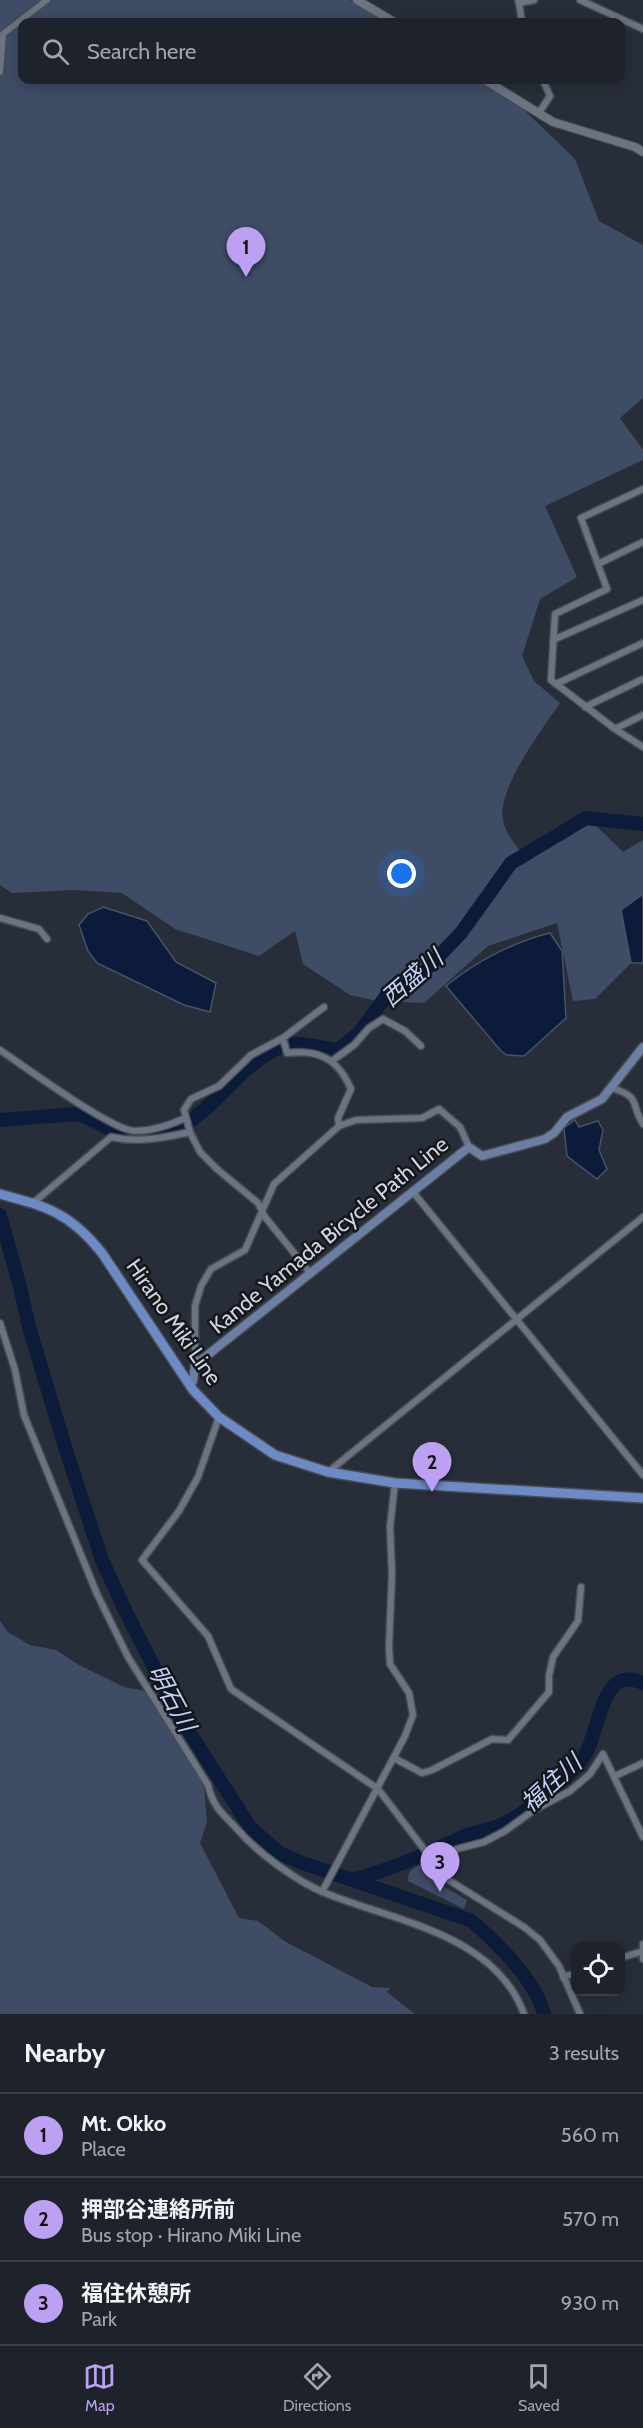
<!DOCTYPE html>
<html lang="en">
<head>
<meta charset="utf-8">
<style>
  body { margin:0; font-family:Cabin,"Noto Sans JP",sans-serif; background:#2b2f37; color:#f1f3f6 }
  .controls { position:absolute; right:18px; bottom:18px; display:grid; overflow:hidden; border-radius:12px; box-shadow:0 3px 15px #0003 }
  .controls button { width:54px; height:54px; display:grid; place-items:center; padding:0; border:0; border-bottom:2px solid #3c3f47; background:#1e222b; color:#f1f3f6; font:30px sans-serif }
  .you { position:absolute; left:402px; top:874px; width:21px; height:21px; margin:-15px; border:4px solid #fff; border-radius:50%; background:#1a73e8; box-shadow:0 0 0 9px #1a73e833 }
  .badge { display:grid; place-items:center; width:39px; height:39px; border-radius:50%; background:#bca0f2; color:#111; font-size:20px; font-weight:700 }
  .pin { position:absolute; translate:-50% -50px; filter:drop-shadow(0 2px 3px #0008) }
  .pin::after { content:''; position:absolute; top:32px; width:21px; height:18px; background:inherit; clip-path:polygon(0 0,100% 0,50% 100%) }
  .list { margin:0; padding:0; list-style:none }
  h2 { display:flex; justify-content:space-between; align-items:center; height:78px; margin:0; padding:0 24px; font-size:26px }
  h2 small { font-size:20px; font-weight:400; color:#a1a4a9 }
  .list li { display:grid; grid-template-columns:39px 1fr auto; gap:18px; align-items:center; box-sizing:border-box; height:84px; padding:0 24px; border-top:2px solid #3c3f47 }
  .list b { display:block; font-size:22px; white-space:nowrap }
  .list p { margin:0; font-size:20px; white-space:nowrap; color:#a1a4a9 }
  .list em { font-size:20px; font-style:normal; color:#a1a4a9 }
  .icon { flex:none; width:33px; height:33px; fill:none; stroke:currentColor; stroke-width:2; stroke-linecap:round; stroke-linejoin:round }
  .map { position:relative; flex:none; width:643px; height:2014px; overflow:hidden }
  .search { position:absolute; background:#1e222b; box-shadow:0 3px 15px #0003; left:18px; right:18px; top:18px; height:66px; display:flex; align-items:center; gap:15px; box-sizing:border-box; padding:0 21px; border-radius:12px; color:#a1a4a9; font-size:22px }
  .sheet { height:330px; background:#1e222b }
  nav { display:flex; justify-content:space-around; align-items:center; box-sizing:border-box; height:84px; border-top:2px solid #3c3f47; background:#1e222b; font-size:16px; color:#a1a4a9 }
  nav a { display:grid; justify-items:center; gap:3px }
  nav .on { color:#bca0f2 }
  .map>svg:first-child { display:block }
</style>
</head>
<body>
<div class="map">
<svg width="643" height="2014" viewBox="0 0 643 2014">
  <rect width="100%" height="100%" fill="#282e39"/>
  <path fill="#3f4c66" d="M0 0H350L386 22H22V80H478L520 106 575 159 599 221 643 245V398L620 418 643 450V460L545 506 577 577 540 599 522 656 534 681 560 703C541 731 509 773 503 806 499 823 511 840 521 852L590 820 623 852 643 840V894L621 910 631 963 595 999 573 1001 557 923 488 946 424 1003 376 1001 350 995 303 964 295 931 259 956 175 929 122 893 75 890 12 893 0 885Z
    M0 1621 8 1632 30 1645 56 1650 79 1665 124 1687 145 1691 204 1786 207 1822 200 1843 239 1918 258 1921 286 1942 372 1987 390 1988 387 1992 415 2014H0Z
    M426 1862 441 1885 467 1900 464 1909 408 1881C407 1869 416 1867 426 1862Z"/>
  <path fill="#0c1b39" stroke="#47536a" stroke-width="1.5" d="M643 894V963H631L621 910Z
    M103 907 147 921 176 962 216 983 210 1012 184 1005 97 963 88 951 79 925 88 914Z
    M550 933 562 951 566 1018 524 1056 507 1055 501 1051 446 986C475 962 513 942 550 933Z
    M575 1120 579 1127 598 1121 603 1130 599 1150 607 1169 597 1179 567 1156 564 1128Z"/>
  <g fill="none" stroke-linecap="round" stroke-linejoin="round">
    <path stroke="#0c1b39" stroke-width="14" d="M0 1120 77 1114C96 1119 113 1134 132 1136 210 1142 228 1059 292 1044 304 1042 325 1049 338 1050L359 1033 387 995 414 982 461 933 511 863 586 818 643 824
      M0 1215 20 1287 29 1327 65 1447 102 1560 123 1606 177 1713 250 1827 279 1853 300 1862 470 1920C496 1941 536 1981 544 2014
      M352 1880C390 1870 423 1855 458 1839 471 1832 487 1831 501 1825 526 1814 561 1783 579 1763 602 1739 597 1662 643 1683"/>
    <g stroke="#474b55" stroke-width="9">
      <path id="minor" d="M518 0 519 3 534 0
        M580 0 643 29
        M519 3 522 22
        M0 72 3 34 47 0
        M539 113 550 96 543 80
        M643 489 581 518 607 589 555 614 551 680 615 729 643 747
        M598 564 643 542
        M553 640 643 600
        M556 684 643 643
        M585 707 643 679
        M615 729 643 715
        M0 918 39 929 47 939
        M283 1038 287 1053C319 1049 338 1059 351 1089L338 1118 339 1126
        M0 1050C24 1066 112 1131 135 1131 151 1131 170 1125 185 1118
        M332 1061 354 1045 369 1028 383 1019 405 1031 421 1046
        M612 1088C643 1098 629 1103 643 1124
        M413 1192 643 1475
        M33 1203 111 1137C138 1143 163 1138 190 1132
        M311 1274 265 1217 258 1203 217 1169 200 1152 190 1132 184 1110 191 1099 219 1086 251 1055 283 1038 324 1007
        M0 1323 15 1370 24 1415 97 1594 128 1657 208 1785C213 1807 222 1813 237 1829 258 1853 296 1881 325 1893 394 1921 495 1934 524 2014
        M195 1365V1306L201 1286 211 1269 245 1250 274 1184 339 1126 356 1120 422 1118 439 1109 460 1127 469 1147
        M219 1417 198 1477 179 1511 142 1560 208 1636 231 1689 378 1789 447 1879 524 1927 540 1940 559 1966 580 2014
        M328 1472 643 1217
        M394 1758 422 1773 432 1770 492 1739 508 1740 549 1692V1676L553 1657 578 1621 581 1587
        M615 1776 643 1763
        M435 1862 457 1849 484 1842 505 1831 534 1810 570 1791 590 1774 603 1754 643 1837
        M322 1892 405 1736 413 1715 409 1693 390 1664 389 1646 392 1574 390 1527 395 1483
        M643 1944V1959
        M620 1958 643 1951
        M563 1977 576 1973"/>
    </g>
    <g stroke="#474b55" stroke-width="10">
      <path id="tertiary" d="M357 0 394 22
        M485 80 553 122 635 147 643 152"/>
    </g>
    <g stroke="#474b55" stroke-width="11">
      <path id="secondary" d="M193 1381 195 1365 469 1147 482 1156 545 1139 554 1133 567 1117 602 1099 643 1047"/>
    </g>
    <g stroke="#474b55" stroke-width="12">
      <path id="primary" d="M0 1194C48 1207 70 1213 102 1253L193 1390 219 1417 275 1455 328 1472 395 1483 643 1498"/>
    </g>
    <use href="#minor" stroke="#6c7381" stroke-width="6"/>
    <use href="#tertiary" stroke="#6c7381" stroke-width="8"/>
    <use href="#secondary" stroke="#6c7fa2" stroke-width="8"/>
    <use href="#primary" stroke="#6d8ac4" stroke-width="9"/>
  </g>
  <g text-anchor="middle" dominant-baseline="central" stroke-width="5" stroke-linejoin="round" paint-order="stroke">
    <g font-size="22" fill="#d1d5dd" stroke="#13161b">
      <text transform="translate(329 1235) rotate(-39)">Kande Yamada Bicycle Path Line</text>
      <text transform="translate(174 1322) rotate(55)">Hirano Miki Line</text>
    </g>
    <g font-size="24" font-style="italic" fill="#bfd3f8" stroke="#13161b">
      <text transform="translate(412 978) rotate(-41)">西盛川</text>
      <text transform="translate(172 1698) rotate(62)">明石川</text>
      <text transform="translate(551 1783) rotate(-42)">福住川</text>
    </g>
  </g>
</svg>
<div class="controls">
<button><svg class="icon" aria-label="locate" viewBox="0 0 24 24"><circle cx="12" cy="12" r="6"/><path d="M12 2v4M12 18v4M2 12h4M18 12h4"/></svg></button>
</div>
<div class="you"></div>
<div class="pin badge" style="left:246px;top:277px">1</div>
<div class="pin badge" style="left:432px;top:1492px">2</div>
<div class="pin badge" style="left:440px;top:1892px">3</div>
<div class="search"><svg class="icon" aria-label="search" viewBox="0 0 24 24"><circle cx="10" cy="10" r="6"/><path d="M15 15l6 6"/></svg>Search here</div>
</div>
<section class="sheet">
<h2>Nearby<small>3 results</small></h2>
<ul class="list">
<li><span class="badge">1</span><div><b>Mt. Okko</b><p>Place</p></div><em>560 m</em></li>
<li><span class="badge">2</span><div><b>押部谷連絡所前</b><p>Bus stop · Hirano Miki Line</p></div><em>570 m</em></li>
<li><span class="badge">3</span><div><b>福住休憩所</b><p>Park</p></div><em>930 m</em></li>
</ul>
</section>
<nav>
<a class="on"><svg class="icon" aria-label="map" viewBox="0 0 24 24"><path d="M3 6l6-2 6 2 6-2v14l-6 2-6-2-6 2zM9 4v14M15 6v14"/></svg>Map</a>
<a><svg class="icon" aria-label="directions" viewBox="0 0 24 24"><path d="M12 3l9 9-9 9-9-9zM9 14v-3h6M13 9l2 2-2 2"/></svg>Directions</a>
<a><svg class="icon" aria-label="saved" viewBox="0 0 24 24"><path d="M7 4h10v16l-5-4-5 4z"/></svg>Saved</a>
</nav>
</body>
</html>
